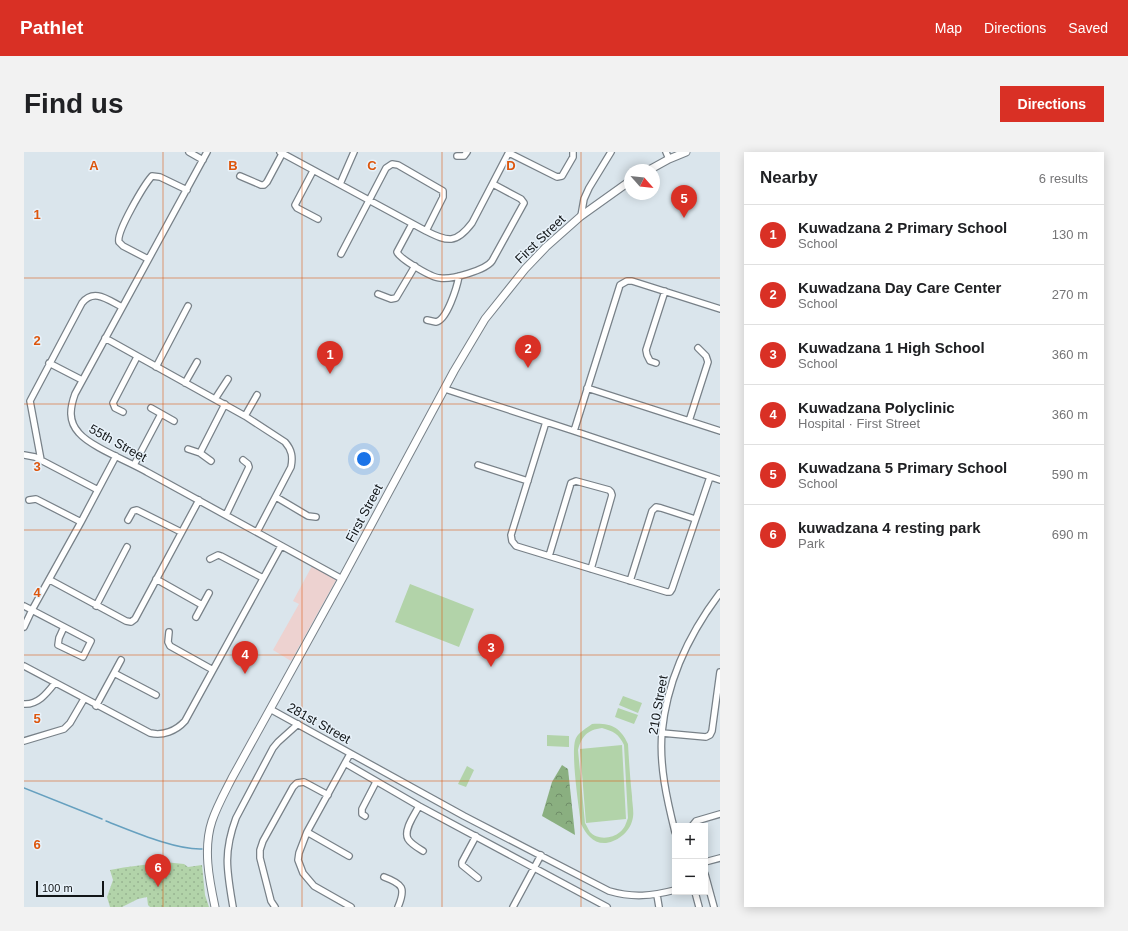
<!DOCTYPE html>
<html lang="en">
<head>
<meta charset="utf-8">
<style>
  body { margin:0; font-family:Helvetica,sans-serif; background:#f2f2f2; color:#202124 }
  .controls { position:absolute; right:12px; bottom:12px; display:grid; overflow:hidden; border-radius:0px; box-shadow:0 2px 10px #0003 }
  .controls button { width:36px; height:36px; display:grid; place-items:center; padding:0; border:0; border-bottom:1px solid #e0e0e0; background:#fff; color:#202124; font:20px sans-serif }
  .compass { position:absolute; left:600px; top:12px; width:36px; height:36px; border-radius:50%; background:#fff; box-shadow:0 2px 10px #0003; rotate:117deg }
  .scale { position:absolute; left:12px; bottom:10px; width:68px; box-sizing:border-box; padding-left:4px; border:2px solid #111517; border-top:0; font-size:11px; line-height:14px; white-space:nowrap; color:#111517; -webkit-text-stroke:3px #e8f2fa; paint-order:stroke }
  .you { position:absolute; left:340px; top:307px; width:14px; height:14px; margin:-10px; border:3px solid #fff; border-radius:50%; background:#1a73e8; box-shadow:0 0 0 6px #1a73e833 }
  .badge { display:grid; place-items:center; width:26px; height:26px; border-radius:50%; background:#d93025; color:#fff; font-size:13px; font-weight:700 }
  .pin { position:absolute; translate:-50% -33px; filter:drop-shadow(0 1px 2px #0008) }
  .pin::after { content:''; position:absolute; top:21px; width:14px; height:12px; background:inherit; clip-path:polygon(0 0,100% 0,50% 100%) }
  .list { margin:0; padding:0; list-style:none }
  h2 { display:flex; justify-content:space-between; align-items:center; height:52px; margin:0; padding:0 16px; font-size:17px }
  h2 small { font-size:13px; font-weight:400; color:#757577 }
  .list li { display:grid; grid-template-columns:26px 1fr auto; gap:12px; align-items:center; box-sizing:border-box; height:60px; padding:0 16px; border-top:1px solid #e0e0e0 }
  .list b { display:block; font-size:15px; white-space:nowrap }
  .list p { margin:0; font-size:13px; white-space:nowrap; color:#757577 }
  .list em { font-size:13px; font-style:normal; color:#757577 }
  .map { position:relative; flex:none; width:696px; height:755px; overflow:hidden; border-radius:0px }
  header { display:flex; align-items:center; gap:24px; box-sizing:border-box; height:56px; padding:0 20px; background:#d93025; color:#fff }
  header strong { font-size:19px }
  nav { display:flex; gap:22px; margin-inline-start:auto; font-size:14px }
  .intro { display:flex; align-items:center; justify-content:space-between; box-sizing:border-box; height:96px; padding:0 24px }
  h1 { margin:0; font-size:28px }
  .button { padding:10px 18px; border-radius:0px; background:#d93025; color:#fff; font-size:14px; font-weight:700 }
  main { display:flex; gap:24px; padding:0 24px }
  aside { flex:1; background:#fff; border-radius:0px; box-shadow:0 2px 10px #0003 }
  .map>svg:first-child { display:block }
</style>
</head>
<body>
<header>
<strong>Pathlet</strong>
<nav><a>Map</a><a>Directions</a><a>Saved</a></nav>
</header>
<div class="intro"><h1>Find us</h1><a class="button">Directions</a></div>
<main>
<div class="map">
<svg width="696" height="755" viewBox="0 0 696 755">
  <defs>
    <pattern id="forest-crowns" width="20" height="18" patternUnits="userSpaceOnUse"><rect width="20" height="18" fill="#8aaf80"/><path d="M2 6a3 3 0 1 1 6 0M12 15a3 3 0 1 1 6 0" fill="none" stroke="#6f8d68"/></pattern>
    <pattern id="park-dots" width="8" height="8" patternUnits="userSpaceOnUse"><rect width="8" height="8" fill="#b2d3a9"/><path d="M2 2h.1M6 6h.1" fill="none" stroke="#98b491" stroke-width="1.8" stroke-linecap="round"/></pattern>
  </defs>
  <rect width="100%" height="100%" fill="#dae5ec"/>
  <path fill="#edd2d0" d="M288 414 312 428 267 509 249 498 275 452 269 449Z"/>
  <path fill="url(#forest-crowns)" d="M538 613 544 617 551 683 518 664 528 630Z"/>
  <path fill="url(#park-dots)" d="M140 710 160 712 164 715 178 713 181 743 185 755H126L124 753 123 745 114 747 98 755H86L83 745 89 728 86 718C104 714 122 713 140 710Z"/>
  <path fill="#b2d3a9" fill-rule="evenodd" d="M386 432 450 457 435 495 371 470Z
    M599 544 618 551 614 561 595 553Z
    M594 556 614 563 610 572 591 565Z
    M568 572C587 571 596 575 604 592 605 609 606 626 608 644 608 650 610 659 609 665 607 679 595 689 582 691 569 692 562 682 557 672 555 656 546 598 552 586 555 580 563 576 568 572ZM578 576C589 579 595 582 600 593L604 666C602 671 601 676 596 680 588 687 573 688 566 680 564 677 563 674 561 671L554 598C558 584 563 578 578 576Z
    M523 583 545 584V595L523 594Z
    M598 593 602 667 562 671 556 597Z
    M443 614 450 618 442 635 434 632Z"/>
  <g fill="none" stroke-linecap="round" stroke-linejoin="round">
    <path stroke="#66a0bf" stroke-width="1.5" d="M0 636 78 667
      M82 669C108 679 151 698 178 697"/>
    <g stroke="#788188" stroke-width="8">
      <path id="minor" d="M165 0 179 8
        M183 0 51 242C46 256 44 269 55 281 67 295 106 310 123 320 188 355 253 392 318 427
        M256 0 402 79C424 90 432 92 448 71L485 0
        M642 0 645 7
        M485 1 533 25 538 24 549 5V0
        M433 4H440L443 0
        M289 19 271 53 273 56 294 67
        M216 24 237 33H240L243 30 258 2
        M316 32 330 0
        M557 64 560 47 565 36 587 0
        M388 72 373 100C376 107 408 126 416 126 427 128 462 118 468 109L500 51 497 47 469 32
        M317 102 362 16 368 12 374 13 419 39V45L402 79
        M124 107 99 94 95 90C92 80 120 33 128 24L136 25 163 38
        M354 142 367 147 372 146 391 114
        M403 168 412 170C423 168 433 135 435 124
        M81 186 221 264 261 290C268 298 269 305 267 315L233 380
        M25 211 58 228
        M632 211 626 209 623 203 622 198 641 139
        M132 215 164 154
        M161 231 173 210
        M563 236 696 279
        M421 237 550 279 596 133 603 129H608L696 157
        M191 247 204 227
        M127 256 150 269
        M99 260 91 256 89 251 113 205
        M221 264 233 243
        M665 269 684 210 682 204 674 196
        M522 270 487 383 488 389 492 394 643 440H646L648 437 686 325
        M550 279 696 328
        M164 297 176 301 187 309
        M176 301 201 252
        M0 303 11 305 74 338
        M17 308 6 249 58 151C70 136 84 148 98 155
        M110 313 137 262
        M454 313 504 329
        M252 345 284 364 292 365
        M5 348 12 347 57 370
        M202 363 225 315 224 312 219 308
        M104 368 109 359 113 358 157 380
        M525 404 547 331 552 329 585 338 587 340 588 343 567 417
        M186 407 194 403 197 404 239 426
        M132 427 178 453
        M26 428 102 469 107 470 111 467 175 348
        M606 429 628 359 632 355 637 356 671 367
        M0 454 67 489 59 505 34 493 35 486 40 475
        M72 454 103 395
        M172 465 185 441
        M0 475 8 458 57 370 92 304
        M145 480 144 490 146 494 189 518
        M0 514 126 581C139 584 152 579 161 569L257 394
        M90 521 97 508
        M0 552C14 553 23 541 31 531
        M72 554 90 521 132 543
        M246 557 440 664 585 739C609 746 628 744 651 738
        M638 581 682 585 686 583 688 579 696 520
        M0 589 40 577 46 571 60 547
        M326 602 283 680 275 701 274 708 279 721 290 734 327 755
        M321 611 395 654 583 755
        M395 654C391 662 379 678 384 687 387 692 394 696 399 699
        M341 664 338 662V657L352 630
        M668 674 672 669 696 662
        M283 680 325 704
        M651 680C643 648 635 613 638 580 643 529 665 482 696 441
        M452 684 438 710V713L454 726
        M681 710 696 706
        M681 722 690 755
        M360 725C379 732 382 736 374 755
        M671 740 675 755
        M633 743 635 755
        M209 755C203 719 199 701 212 666L249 596 254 590 274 572
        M251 755 247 749 236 706V698L239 689 269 635 273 631 280 630 304 643
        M489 755 517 703"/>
    </g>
    <g stroke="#788188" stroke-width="9">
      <path id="tertiary" d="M625 18 645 7 662 0
        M191 755C185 727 179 696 188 669 193 654 201 640 208 626L318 427 430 219 461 167 501 117 522 95 557 64 606 29"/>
    </g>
    <use href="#minor" stroke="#fff" stroke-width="5.5"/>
    <use href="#tertiary" stroke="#fff" stroke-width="7"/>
  </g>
  <path fill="none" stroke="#dd560d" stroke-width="1" stroke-opacity="0.55" d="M139 0V755M278 0V755M418 0V755M557 0V755M0 126H696M0 252H696M0 378H696M0 503H696M0 629H696"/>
  <g text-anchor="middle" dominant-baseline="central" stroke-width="3" stroke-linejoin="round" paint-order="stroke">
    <g font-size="13" fill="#111517" stroke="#e8f2fa">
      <text transform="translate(516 87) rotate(-44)">First Street</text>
      <text transform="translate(94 291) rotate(29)">55th Street</text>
      <text transform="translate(340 361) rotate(-62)">First Street</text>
      <text transform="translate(634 553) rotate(-80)">210 Street</text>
      <text transform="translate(295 571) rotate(29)">281st Street</text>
    </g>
  </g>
  <g font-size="13" text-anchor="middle" font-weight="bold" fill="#dd560d" stroke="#e8f2fa" stroke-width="3" stroke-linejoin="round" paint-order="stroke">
    <text x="70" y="18">A</text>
    <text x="209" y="18">B</text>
    <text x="348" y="18">C</text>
    <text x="487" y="18">D</text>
    <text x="13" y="67">1</text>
    <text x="13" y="193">2</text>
    <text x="13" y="319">3</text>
    <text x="13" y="445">4</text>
    <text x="13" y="571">5</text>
    <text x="13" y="697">6</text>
  </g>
</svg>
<div class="controls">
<button>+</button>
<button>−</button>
</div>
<svg class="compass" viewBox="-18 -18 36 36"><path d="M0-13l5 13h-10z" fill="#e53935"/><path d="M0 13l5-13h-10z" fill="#757577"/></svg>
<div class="scale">100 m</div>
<div class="you"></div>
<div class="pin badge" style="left:306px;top:222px">1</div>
<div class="pin badge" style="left:504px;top:216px">2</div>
<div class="pin badge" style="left:467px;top:515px">3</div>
<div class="pin badge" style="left:221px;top:522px">4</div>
<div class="pin badge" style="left:660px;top:66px">5</div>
<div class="pin badge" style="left:134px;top:735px">6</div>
</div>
<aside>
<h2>Nearby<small>6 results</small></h2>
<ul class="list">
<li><span class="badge">1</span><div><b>Kuwadzana 2 Primary School</b><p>School</p></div><em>130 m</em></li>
<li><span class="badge">2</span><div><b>Kuwadzana Day Care Center</b><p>School</p></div><em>270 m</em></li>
<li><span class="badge">3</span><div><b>Kuwadzana 1 High School</b><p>School</p></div><em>360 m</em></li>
<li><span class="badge">4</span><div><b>Kuwadzana Polyclinic</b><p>Hospital · First Street</p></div><em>360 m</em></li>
<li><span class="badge">5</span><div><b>Kuwadzana 5 Primary School</b><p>School</p></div><em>590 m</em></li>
<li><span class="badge">6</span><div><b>kuwadzana 4 resting park</b><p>Park</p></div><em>690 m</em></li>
</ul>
</aside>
</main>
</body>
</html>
